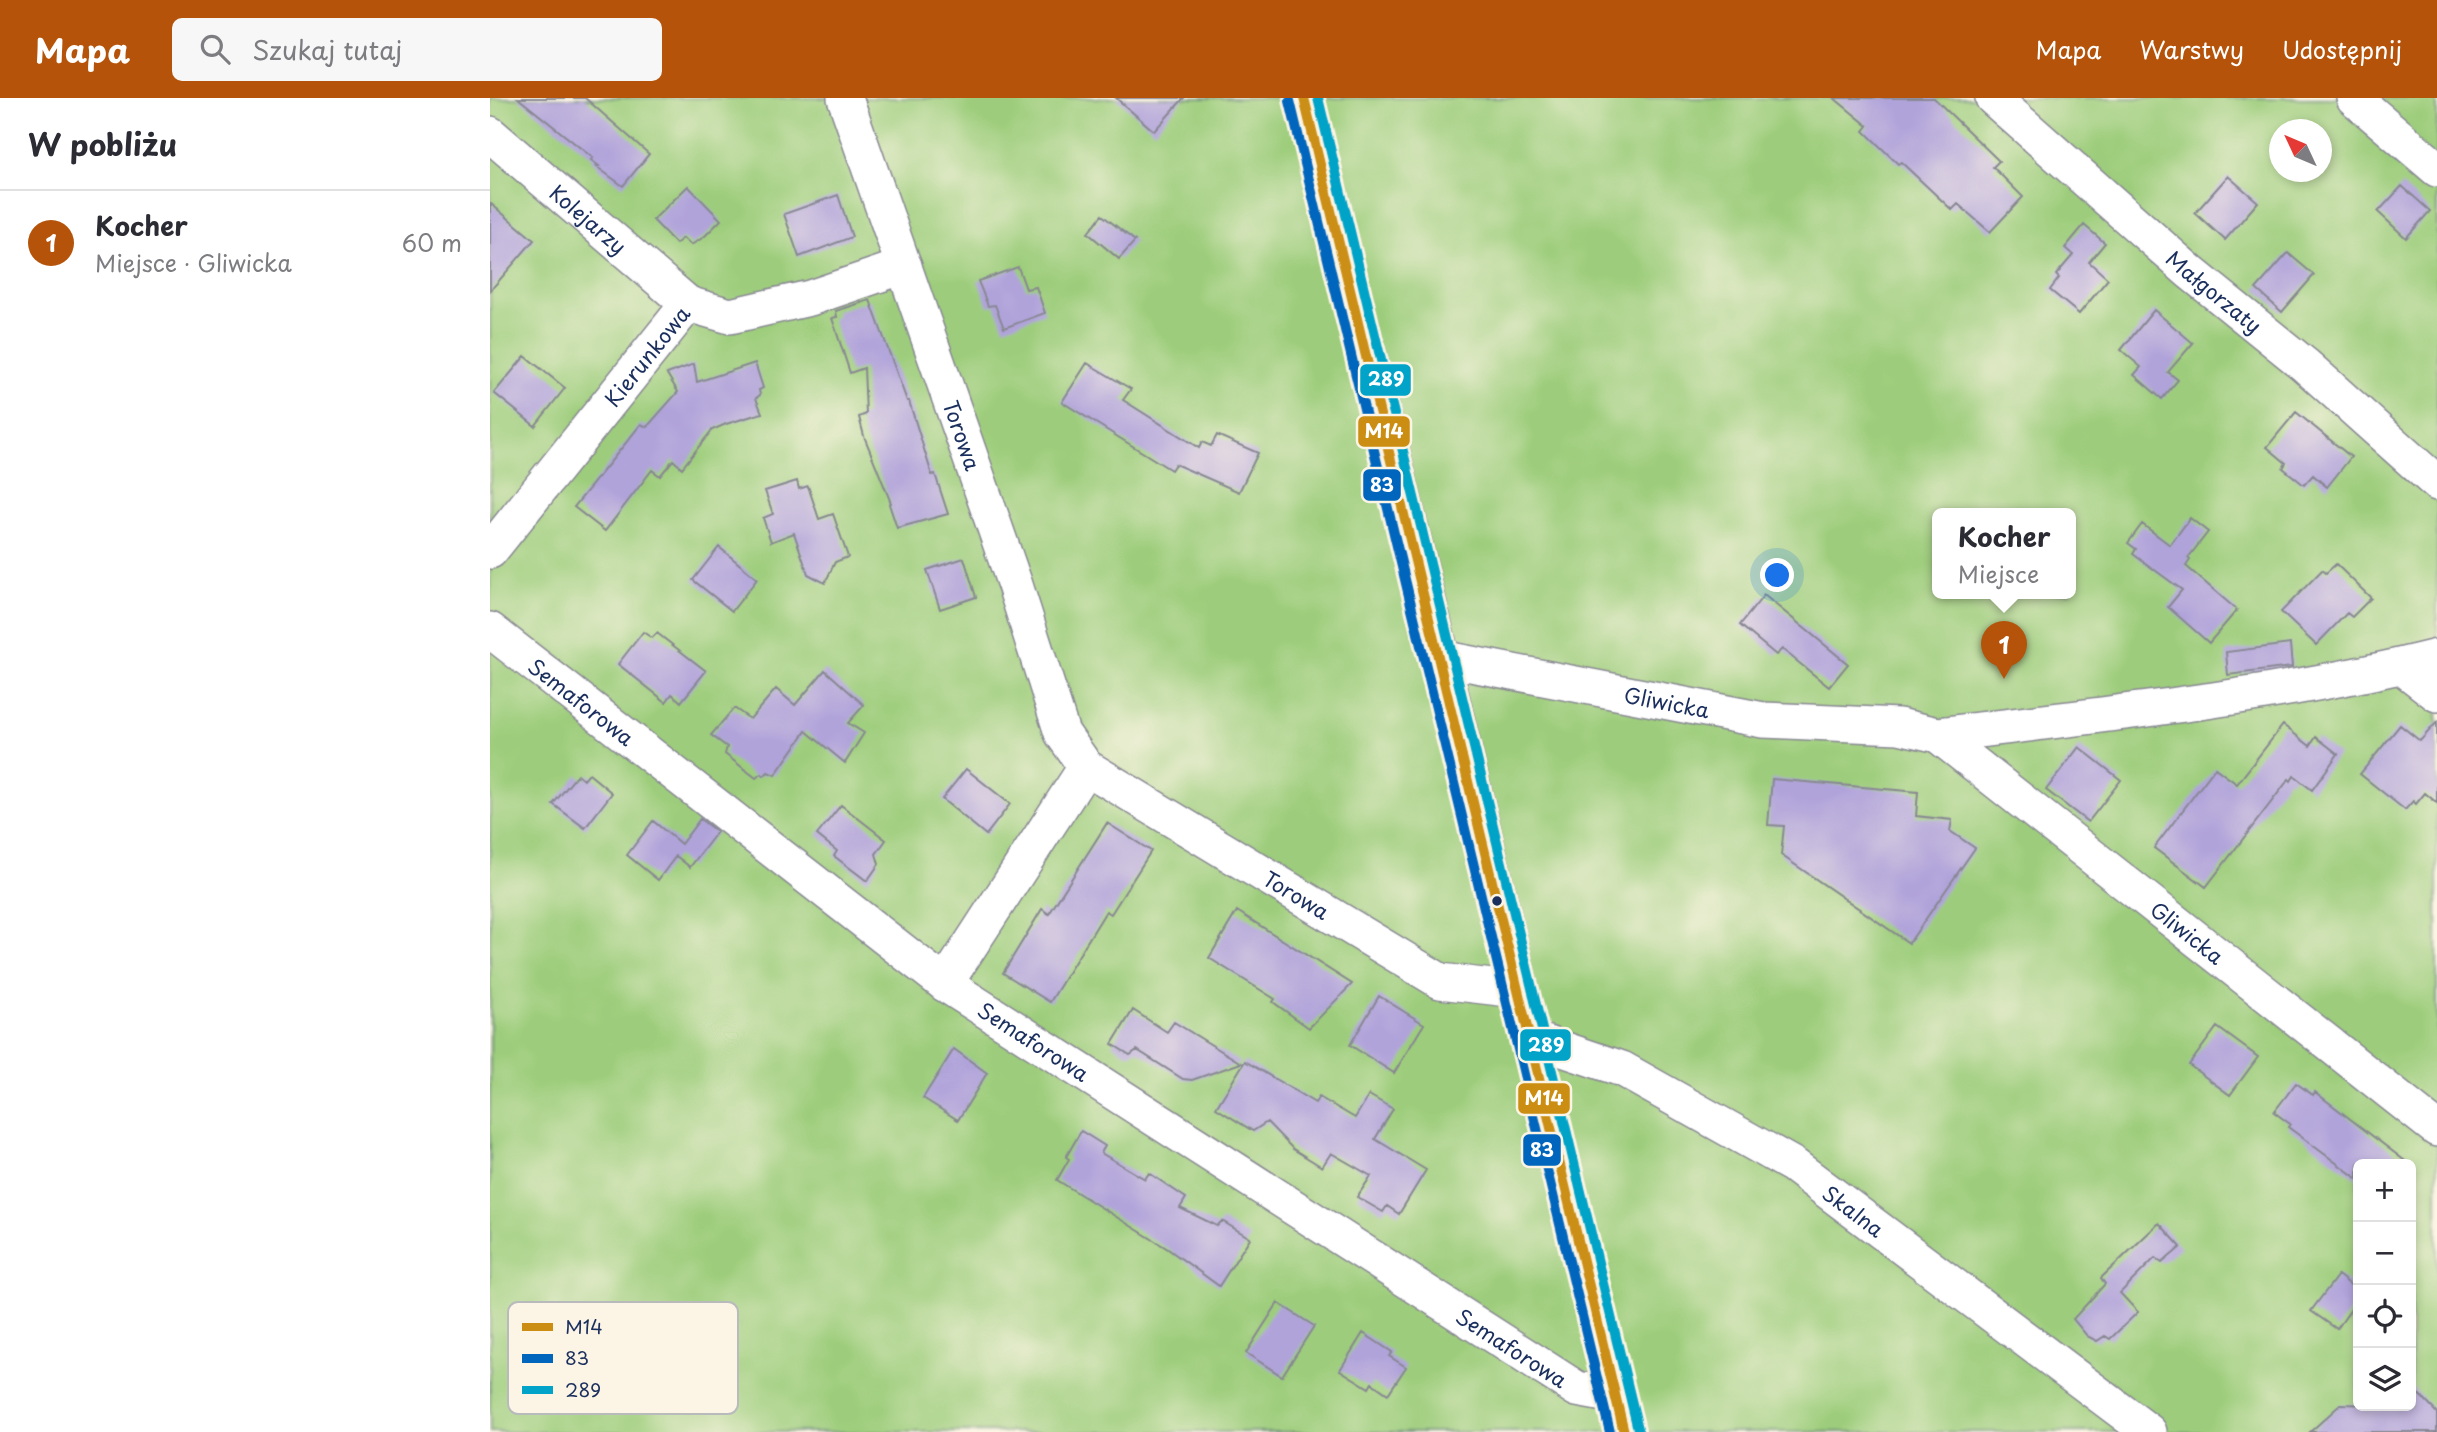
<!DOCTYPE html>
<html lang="pl">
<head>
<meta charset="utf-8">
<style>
  body { margin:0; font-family:"Playpen Sans",sans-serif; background:#f7f7f7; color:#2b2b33 }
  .controls { position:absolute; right:21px; bottom:21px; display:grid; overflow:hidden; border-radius:10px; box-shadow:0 4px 10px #0003 }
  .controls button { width:63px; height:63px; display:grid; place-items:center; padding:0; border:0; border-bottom:2px solid #e1e1e2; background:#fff; color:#2b2b33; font:35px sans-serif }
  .compass { position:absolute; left:1779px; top:21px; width:63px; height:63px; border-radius:50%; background:#fff; box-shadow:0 4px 10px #0003; rotate:314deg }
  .you { position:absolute; left:1288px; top:478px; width:24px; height:24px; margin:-18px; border:5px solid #fff; border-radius:50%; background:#1a73e8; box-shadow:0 0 0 10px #1a73e833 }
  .badge { display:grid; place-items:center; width:46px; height:46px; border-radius:50%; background:#b45309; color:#fff; font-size:23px; font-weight:700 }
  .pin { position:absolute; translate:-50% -58px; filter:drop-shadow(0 2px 4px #0008) }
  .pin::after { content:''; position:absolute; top:37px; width:24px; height:21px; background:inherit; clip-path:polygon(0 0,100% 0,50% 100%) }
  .popup { position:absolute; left:1442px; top:410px; width:144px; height:91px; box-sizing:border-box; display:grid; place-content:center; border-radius:10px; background:#fff; filter:drop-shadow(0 2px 5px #0005); font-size:23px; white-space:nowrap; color:#7c7c81 }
  .popup b { font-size:26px; color:#2b2b33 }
  .popup::after { content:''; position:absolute; left:50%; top:100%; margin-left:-14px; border:14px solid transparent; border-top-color:#fff }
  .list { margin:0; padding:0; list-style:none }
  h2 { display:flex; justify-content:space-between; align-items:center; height:91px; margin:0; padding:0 28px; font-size:30px }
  h2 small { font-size:23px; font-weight:400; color:#7c7c81 }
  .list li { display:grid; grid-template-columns:46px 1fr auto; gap:21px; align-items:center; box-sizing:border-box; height:105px; padding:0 28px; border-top:2px solid #e1e1e2 }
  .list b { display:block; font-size:26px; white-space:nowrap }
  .list p { margin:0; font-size:23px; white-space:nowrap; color:#7c7c81 }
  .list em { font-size:23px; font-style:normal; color:#7c7c81 }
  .icon { flex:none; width:38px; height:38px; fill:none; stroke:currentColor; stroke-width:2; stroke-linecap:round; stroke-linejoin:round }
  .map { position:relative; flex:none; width:1947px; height:1334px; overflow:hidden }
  header { display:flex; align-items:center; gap:42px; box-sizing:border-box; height:98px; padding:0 35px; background:#b45309; color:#fff }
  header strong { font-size:33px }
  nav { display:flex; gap:38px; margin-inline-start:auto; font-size:24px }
  .search { width:490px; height:63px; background:#f7f7f7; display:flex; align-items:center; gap:18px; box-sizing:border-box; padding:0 24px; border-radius:10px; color:#7c7c81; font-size:26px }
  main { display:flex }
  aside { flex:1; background:#fff }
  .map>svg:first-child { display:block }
</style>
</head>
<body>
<header>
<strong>Mapa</strong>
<div class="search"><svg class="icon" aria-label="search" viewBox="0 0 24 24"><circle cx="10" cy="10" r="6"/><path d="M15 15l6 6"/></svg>Szukaj tutaj</div>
<nav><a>Mapa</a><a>Warstwy</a><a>Udostępnij</a></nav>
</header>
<main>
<aside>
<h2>W pobliżu<small></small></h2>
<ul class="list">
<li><span class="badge">1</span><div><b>Kocher</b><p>Miejsce · Gliwicka</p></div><em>60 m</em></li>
</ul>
</aside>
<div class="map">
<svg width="1947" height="1334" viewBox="0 0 1947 1334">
  <rect width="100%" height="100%" fill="#fcf5e5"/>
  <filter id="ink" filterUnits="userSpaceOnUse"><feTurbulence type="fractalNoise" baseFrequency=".0143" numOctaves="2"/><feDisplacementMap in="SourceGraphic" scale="14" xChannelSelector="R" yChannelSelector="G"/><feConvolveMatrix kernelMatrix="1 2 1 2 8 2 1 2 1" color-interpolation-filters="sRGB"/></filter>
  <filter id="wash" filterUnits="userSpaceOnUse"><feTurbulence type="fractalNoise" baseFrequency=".00686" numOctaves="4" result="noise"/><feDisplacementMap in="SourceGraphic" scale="28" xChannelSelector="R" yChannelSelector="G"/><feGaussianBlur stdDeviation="1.57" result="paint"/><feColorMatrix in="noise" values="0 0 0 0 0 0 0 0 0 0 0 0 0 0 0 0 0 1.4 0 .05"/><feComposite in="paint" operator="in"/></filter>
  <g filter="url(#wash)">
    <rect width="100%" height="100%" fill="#f4e1c5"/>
    <path fill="#9dcd7c" stroke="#5c7e6d" stroke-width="2" fill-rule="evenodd" d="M0 0H1947V1334H0ZM1790 32H1832V74H1790ZM1448 415H1580V495H1448ZM1868 1066H1921V1308H1868Z"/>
    <g id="blocks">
      <path fill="#b0a3da" d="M28 0H95L159 56 133 88 107 69 109 68 101 62 103 60Z
        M626 0H694L664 33Z
        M1344 0H1444L1509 63 1503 69 1533 99 1500 134 1468 106 1462 112 1411 64 1408 66 1374 33 1378 28Z
        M1738 78 1768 104 1735 142 1705 115Z
        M198 88 231 122 214 139 201 147 193 140 186 146 163 122Z
        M1912 88 1940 113 1916 140 1888 114Z
        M348 97 362 139 309 159 294 116Z
        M0 105 44 142 0 193Z
        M612 117 645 143 629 161 598 135Z
        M1594 127 1615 145 1599 164 1618 181 1589 216 1560 192 1569 180 1566 177 1583 157 1575 150Z
        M1798 155 1824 177 1792 214 1766 191Z
        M528 169 536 191 546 189 555 215 514 230 505 207 498 208 488 183Z
        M380 202 417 303H419L442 377 445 376 458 416 407 430 399 406 401 405 374 338 369 319 376 316 374 270 360 275 342 220 347 219 346 213Z
        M1664 212 1703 245 1678 274 1688 282 1672 301 1644 277 1651 269 1631 252Z
        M35 258 75 290 45 328 4 295Z
        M265 265 273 290 269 292 270 297 266 300 272 315 236 326 222 332 192 370 183 362 170 378 162 372 115 433 84 409 151 326 157 329 188 294 177 276 204 266 207 284Z
        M597 265 641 291 633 302 709 350 712 344 721 348 727 337 768 355 749 394 685 366 681 372 572 304Z
        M1806 314 1861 359 1837 389 1823 377 1814 387 1793 370 1796 365 1777 349Z
        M307 383 309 391 318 388 329 421 343 416 358 459 345 464 335 485 318 476 304 435 281 444 273 420 283 416 275 393Z
        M1700 420 1718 434 1698 460 1700 462 1696 468 1747 512 1719 545 1678 509 1692 492 1643 456 1646 451 1638 445 1652 426 1680 447Z
        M229 449 267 481 242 513 203 482Z
        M474 460 486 499 450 511 437 472Z
        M1846 466 1881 500 1862 519 1857 515 1826 547 1791 514 1832 472 1836 475Z
        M1274 497 1358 566 1339 589 1292 551 1286 557 1250 527Z
        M153 534 162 540 167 535 216 573 191 604 182 596 176 604 128 566Z
        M1800 546 1802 569 1738 577 1736 554Z
        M335 572 374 607 358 625 374 635 355 665 316 633 285 677 278 674 274 678 271 676 266 680 235 656 237 649 221 637 244 610 260 621 286 591 305 607Z
        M1947 624V705L1935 695 1926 706 1923 703 1915 712 1870 676 1910 627 1930 643Z
        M1793 627 1820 648 1826 639 1848 656 1822 692 1804 678 1801 683 1799 681 1716 789 1664 750 1725 670 1747 686Z
        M1589 649 1631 682 1598 724 1556 692Z
        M476 671 520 706 496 737 452 701Z
        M99 676 122 695 95 730 63 706 87 677 94 682Z
        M1282 681 1428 694 1426 718 1462 722 1460 733 1485 750 1419 845 1291 757 1294 728 1278 727Z
        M351 707 396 742 386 756 389 766 377 783 344 758 347 753 327 737Z
        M210 721 227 734 200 769 186 758 168 782 137 757 163 723 191 746Z
        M617 725 661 753 621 816 616 813 560 904 513 875 552 811 559 816Z
        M747 813 862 886 819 930 783 904 785 901 719 860Z
        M889 898 934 926 904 975 860 947Z
        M643 912 677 934 684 924 751 965 702 982 693 981 647 952 640 957 622 946Z
        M1727 929 1768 959 1740 997 1699 967Z
        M464 951 497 975 468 1022 433 1000Z
        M755 963 825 1005 829 999 865 1020 879 997 903 1011 885 1041 936 1072 909 1116 897 1108 893 1114 867 1099 881 1078 841 1055 832 1069 803 1051 777 1024 763 1033 726 1010Z
        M1806 985 1823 997 1825 994 1919 1066H1868V1081L1798 1029 1800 1026 1784 1014Z
        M591 1033 615 1048 611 1055 655 1081 659 1075 696 1100 690 1110 727 1128 732 1123 760 1140 729 1188 678 1151 567 1082 579 1061 576 1059Z
        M1669 1125 1691 1149 1672 1165 1665 1160 1630 1195 1648 1214 1620 1241 1615 1238 1607 1243 1597 1238 1583 1221 1615 1186 1611 1180Z
        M1848 1177 1868 1193V1201L1847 1231 1821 1213Z
        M788 1205 824 1228 792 1278 756 1255Z
        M873 1235 902 1254 899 1258 916 1269 898 1296 882 1285 879 1290 850 1272Z
        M1921 1288 1947 1315V1334H1820L1851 1306 1921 1308Z"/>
    </g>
  </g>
  <g filter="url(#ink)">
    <use href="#blocks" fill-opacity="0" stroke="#888892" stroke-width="2"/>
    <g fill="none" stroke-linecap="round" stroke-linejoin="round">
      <g stroke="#888892" stroke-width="38">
        <g id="street">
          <path id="s1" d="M355 0 525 487 572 635 596 669 950 883 1028 892"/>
          <path id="s2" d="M1503 0 1700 174 1815 267 1947 385"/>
          <path d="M1864 0 1947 71"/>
          <path id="s3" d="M0 36 198 206"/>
          <path id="s4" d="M0 453 198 206 240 218 320 200 414 168"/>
          <path id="s5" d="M0 532 455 886 1087 1291 1125 1298"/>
          <path id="s6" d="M950 560 1273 622 1409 628 1448 637C1615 616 1784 600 1947 559"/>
          <path d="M1911 568 1947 596"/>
          <path id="s7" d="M1448 637 1947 1031"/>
          <path d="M455 886 596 669"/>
          <path id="s8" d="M1040 940 1132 971 1303 1067 1659 1334"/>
        </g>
      </g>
      <g stroke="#888892" stroke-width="42">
        <path id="primary" d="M814 0 950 560 1134 1334"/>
      </g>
      <use href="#street" stroke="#fff" stroke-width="35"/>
      <use href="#primary" stroke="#fff" stroke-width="38"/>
      <g stroke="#fcf5e5" stroke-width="16">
        <path id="bus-1" d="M814 0 1134 1334"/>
      </g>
      <g stroke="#fcf5e5" stroke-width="16">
        <path id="bus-2" d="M800 3 1120 1334"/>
      </g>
      <g stroke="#fcf5e5" stroke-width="16">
        <path id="bus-3" d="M828 0 1148 1331"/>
      </g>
      <use href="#bus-1" stroke="#cb8e13" stroke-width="10"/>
      <use href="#bus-2" stroke="#0065bd" stroke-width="10"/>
      <use href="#bus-3" stroke="#01a3c8" stroke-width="10"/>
    </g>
  </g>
  <circle fill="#1b2f5e" stroke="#fcf5e5" stroke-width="2.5" cx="1007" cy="803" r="6"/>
  <g text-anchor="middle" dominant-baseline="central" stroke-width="6" stroke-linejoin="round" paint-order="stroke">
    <g font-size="21" fill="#1b2f5e" stroke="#fcf5e5">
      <text stroke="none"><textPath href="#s3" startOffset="130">Kolejarzy</textPath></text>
      <text stroke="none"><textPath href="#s2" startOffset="294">Małgorzaty</textPath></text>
      <text stroke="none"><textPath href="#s4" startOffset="250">Kierunkowa</textPath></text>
      <text stroke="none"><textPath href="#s1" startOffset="357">Torowa</textPath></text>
      <text stroke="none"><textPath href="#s5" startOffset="116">Semaforowa</textPath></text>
      <text stroke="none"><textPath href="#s6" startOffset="231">Gliwicka</textPath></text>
      <text stroke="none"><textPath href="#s1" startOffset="959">Torowa</textPath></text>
      <text stroke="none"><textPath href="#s7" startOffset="318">Gliwicka</textPath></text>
      <text stroke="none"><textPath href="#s5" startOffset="682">Semaforowa</textPath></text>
      <text stroke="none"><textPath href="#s8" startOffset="369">Skalna</textPath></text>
      <text stroke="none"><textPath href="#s5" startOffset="1250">Semaforowa</textPath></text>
    </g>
  </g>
  <rect x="18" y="1204" width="230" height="112" rx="10" fill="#fcf5e5" stroke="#b8babc" stroke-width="2"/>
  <rect x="32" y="1225" width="31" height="8" fill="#cb8e13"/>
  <rect x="32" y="1256" width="31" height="9" fill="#0065bd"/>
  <rect x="32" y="1288" width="31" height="8" fill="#01a3c8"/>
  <g font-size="19" fill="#1b2f5e">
    <text x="75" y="1236">M14</text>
    <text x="75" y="1267">83</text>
    <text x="75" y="1299">289</text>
  </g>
  <g stroke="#fcf5e5" stroke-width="2.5">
    <rect x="869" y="265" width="53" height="34" rx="7" fill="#01a3c8"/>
    <rect x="867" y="317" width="54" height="33" rx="7" fill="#cb8e13"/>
    <rect x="872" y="370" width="40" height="34" rx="7" fill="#0065bd"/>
    <rect x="1029" y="930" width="53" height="34" rx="7" fill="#01a3c8"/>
    <rect x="1027" y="984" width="54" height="33" rx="7" fill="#cb8e13"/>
    <rect x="1032" y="1035" width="40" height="34" rx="7" fill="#0065bd"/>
  </g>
  <g font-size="19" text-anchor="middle" font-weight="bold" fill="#fff">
    <text x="896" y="288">289</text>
    <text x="894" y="340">M14</text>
    <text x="892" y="394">83</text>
    <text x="1056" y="954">289</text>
    <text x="1054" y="1007">M14</text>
    <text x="1052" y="1059">83</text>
  </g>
</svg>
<div class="controls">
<button>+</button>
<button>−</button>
<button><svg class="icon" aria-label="locate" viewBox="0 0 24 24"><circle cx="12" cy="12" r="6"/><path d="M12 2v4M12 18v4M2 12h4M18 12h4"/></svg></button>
<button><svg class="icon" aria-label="layers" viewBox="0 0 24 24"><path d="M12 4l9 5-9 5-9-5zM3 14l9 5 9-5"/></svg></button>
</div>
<svg class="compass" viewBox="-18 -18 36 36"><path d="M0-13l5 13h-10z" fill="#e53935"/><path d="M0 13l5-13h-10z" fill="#7c7c81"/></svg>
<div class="you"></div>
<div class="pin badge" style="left:1514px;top:581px">1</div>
<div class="popup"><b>Kocher</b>Miejsce</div>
</div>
</main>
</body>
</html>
